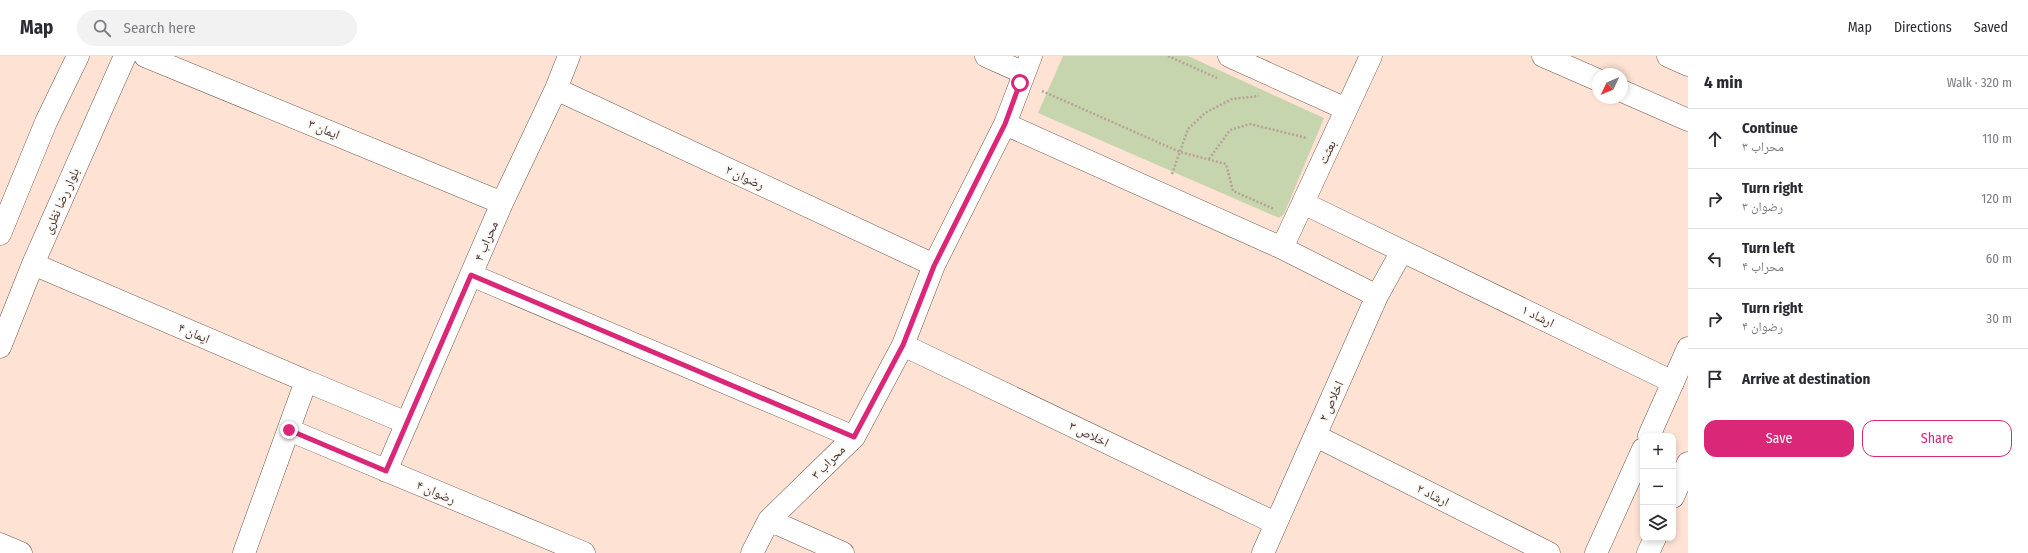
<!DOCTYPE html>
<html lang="en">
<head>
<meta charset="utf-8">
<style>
  body { margin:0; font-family:"Fira Sans Condensed","Noto Naskh Arabic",sans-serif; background:#f2f2f3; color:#2b2b33 }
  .controls { position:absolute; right:12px; bottom:12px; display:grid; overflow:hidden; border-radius:8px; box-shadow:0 2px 6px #0003 }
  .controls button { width:36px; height:36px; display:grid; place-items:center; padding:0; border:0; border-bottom:1px solid #e1e1e2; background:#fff; color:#2b2b33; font:20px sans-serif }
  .compass { position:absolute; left:1592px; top:12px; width:36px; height:36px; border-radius:50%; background:#fff; box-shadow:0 2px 6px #0003; rotate:226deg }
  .stop { position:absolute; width:12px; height:12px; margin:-9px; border:3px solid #db2777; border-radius:50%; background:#fff }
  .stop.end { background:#db2777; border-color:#fff; box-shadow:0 1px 4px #0008 }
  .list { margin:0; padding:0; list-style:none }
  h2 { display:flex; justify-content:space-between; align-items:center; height:52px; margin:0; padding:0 16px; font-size:17px }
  h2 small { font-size:13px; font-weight:400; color:#7c7c81 }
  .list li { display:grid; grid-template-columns:26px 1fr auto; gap:12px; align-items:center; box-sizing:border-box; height:60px; padding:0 16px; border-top:1px solid #e1e1e2 }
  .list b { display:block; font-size:15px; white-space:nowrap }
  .list p { margin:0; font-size:13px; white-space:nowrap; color:#7c7c81 }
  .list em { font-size:13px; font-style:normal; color:#7c7c81 }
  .actions { display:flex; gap:8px; padding:12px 16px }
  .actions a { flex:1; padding:9px 0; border:1px solid #db2777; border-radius:12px; text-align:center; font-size:14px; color:#db2777 }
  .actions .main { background:#db2777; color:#fff }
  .icon { flex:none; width:22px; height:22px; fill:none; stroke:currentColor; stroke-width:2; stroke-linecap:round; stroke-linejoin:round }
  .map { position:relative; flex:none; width:1688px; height:497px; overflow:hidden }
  header { display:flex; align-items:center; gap:24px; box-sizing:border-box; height:56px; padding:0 20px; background:#fff; border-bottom:1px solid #e1e1e2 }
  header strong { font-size:19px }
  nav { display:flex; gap:22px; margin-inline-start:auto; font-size:14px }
  .search { width:280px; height:36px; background:#f2f2f3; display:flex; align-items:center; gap:10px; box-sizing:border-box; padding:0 14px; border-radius:22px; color:#7c7c81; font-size:15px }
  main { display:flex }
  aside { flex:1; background:#fff }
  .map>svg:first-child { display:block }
</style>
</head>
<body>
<header>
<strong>Map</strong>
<div class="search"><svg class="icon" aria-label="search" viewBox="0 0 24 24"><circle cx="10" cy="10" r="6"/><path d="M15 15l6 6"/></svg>Search here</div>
<nav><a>Map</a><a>Directions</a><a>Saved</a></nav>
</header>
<main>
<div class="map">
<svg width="1688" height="497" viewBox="0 0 1688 497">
  <rect width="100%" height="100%" fill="#fee3d5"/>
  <path fill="#c7d5af" d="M1063 0H1188L1324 62 1284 158 1279 162 1038 57Z"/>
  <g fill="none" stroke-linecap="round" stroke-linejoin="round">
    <g stroke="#735c50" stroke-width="23">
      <path id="minor" d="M145 0 502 147
        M986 0 1024 17
        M1229 0 1346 53
        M1543 0 1598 24
        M1668 0 1688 9
        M556 33 934 209
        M1622 35 1688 64
        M1005 68 1282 192 1377 240
        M1303 147 1673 326
        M0 178 46 66 78 0
        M1282 192 1371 0
        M33 208 306 325 244 497
        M471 219 854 381
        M903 289 1275 467
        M0 291 33 208 125 0
        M306 325 407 367
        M289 374 584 497
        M1316 380 1549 497
        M386 415 502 147 556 33 569 0
        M769 464 843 497
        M0 488 21 497
        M752 497 769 464 854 381 903 289 934 209 1005 68 1031 0
        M1263 497 1377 240 1402 195"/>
    </g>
    <g stroke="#735c50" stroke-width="23">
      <path id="major" d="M1649 380 1688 292
        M1673 441 1688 407
        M1596 497 1643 393
        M1648 497 1655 482"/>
    </g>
    <path stroke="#b7a297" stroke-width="2.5" stroke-dasharray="2 2" stroke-linecap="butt" d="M1168 0 1217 22
      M1042 35 1180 96 1226 108 1233 135 1274 153
      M1209 103 1230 74 1250 68 1307 82
      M1172 118 1188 73 1205 57 1232 43 1259 40"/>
    <use href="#minor" stroke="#fff" stroke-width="22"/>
    <use href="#major" stroke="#fff" stroke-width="22"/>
  </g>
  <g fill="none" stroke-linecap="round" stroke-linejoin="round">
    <path stroke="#db2777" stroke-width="5" d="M289 374 386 415 471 219 854 381 903 289 934 210 1005 68 1020 27"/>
  </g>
  <g text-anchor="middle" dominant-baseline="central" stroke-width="3" stroke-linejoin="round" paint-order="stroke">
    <g font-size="13" fill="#403630" stroke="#fbf5f2">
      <text transform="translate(324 73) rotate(22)">ایمان ۳</text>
      <text transform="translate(1327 96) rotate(-65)">بعثت</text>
      <text transform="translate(745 121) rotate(25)">رضوان ۲</text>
      <text transform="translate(61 145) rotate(-66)">بلوار رضا نظری</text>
      <text transform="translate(486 185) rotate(-67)">محراب ۴</text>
      <text transform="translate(1538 260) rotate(26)">ارشاد ۱</text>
      <text transform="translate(194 277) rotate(23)">ایمان ۴</text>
      <text transform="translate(1331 345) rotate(-66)">اخلاص ۲</text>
      <text transform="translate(1089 378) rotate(26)">اخلاص ۳</text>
      <text transform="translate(828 406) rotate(-45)">محراب ۳</text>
      <text transform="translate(436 436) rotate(23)">رضوان ۴</text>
      <text transform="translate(1433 439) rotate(27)">ارشاد ۲</text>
    </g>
  </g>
</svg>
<div class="controls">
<button>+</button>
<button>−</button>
<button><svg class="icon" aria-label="layers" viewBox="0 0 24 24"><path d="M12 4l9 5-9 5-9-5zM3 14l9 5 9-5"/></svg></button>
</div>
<svg class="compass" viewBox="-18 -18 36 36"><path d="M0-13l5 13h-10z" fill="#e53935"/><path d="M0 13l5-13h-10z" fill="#7c7c81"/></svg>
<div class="stop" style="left:1020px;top:27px"></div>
<div class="stop end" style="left:289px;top:374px"></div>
</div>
<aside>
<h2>4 min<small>Walk · 320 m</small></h2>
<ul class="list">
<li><svg class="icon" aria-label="ahead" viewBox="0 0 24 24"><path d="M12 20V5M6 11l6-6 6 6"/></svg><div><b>Continue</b><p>محراب ۳</p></div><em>110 m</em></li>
<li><svg class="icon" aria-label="right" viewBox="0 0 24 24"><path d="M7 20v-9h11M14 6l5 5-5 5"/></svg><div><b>Turn right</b><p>رضوان ۳</p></div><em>120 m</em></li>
<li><svg class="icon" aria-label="left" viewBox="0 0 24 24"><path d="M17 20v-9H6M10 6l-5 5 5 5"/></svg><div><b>Turn left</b><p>محراب ۴</p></div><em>60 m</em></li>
<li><svg class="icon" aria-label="right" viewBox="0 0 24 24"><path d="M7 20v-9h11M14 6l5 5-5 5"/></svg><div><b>Turn right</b><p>رضوان ۴</p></div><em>30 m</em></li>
<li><svg class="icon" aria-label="arrive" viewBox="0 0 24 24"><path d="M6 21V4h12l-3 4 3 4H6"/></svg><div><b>Arrive at destination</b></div></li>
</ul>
<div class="actions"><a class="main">Save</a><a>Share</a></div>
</aside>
</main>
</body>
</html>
